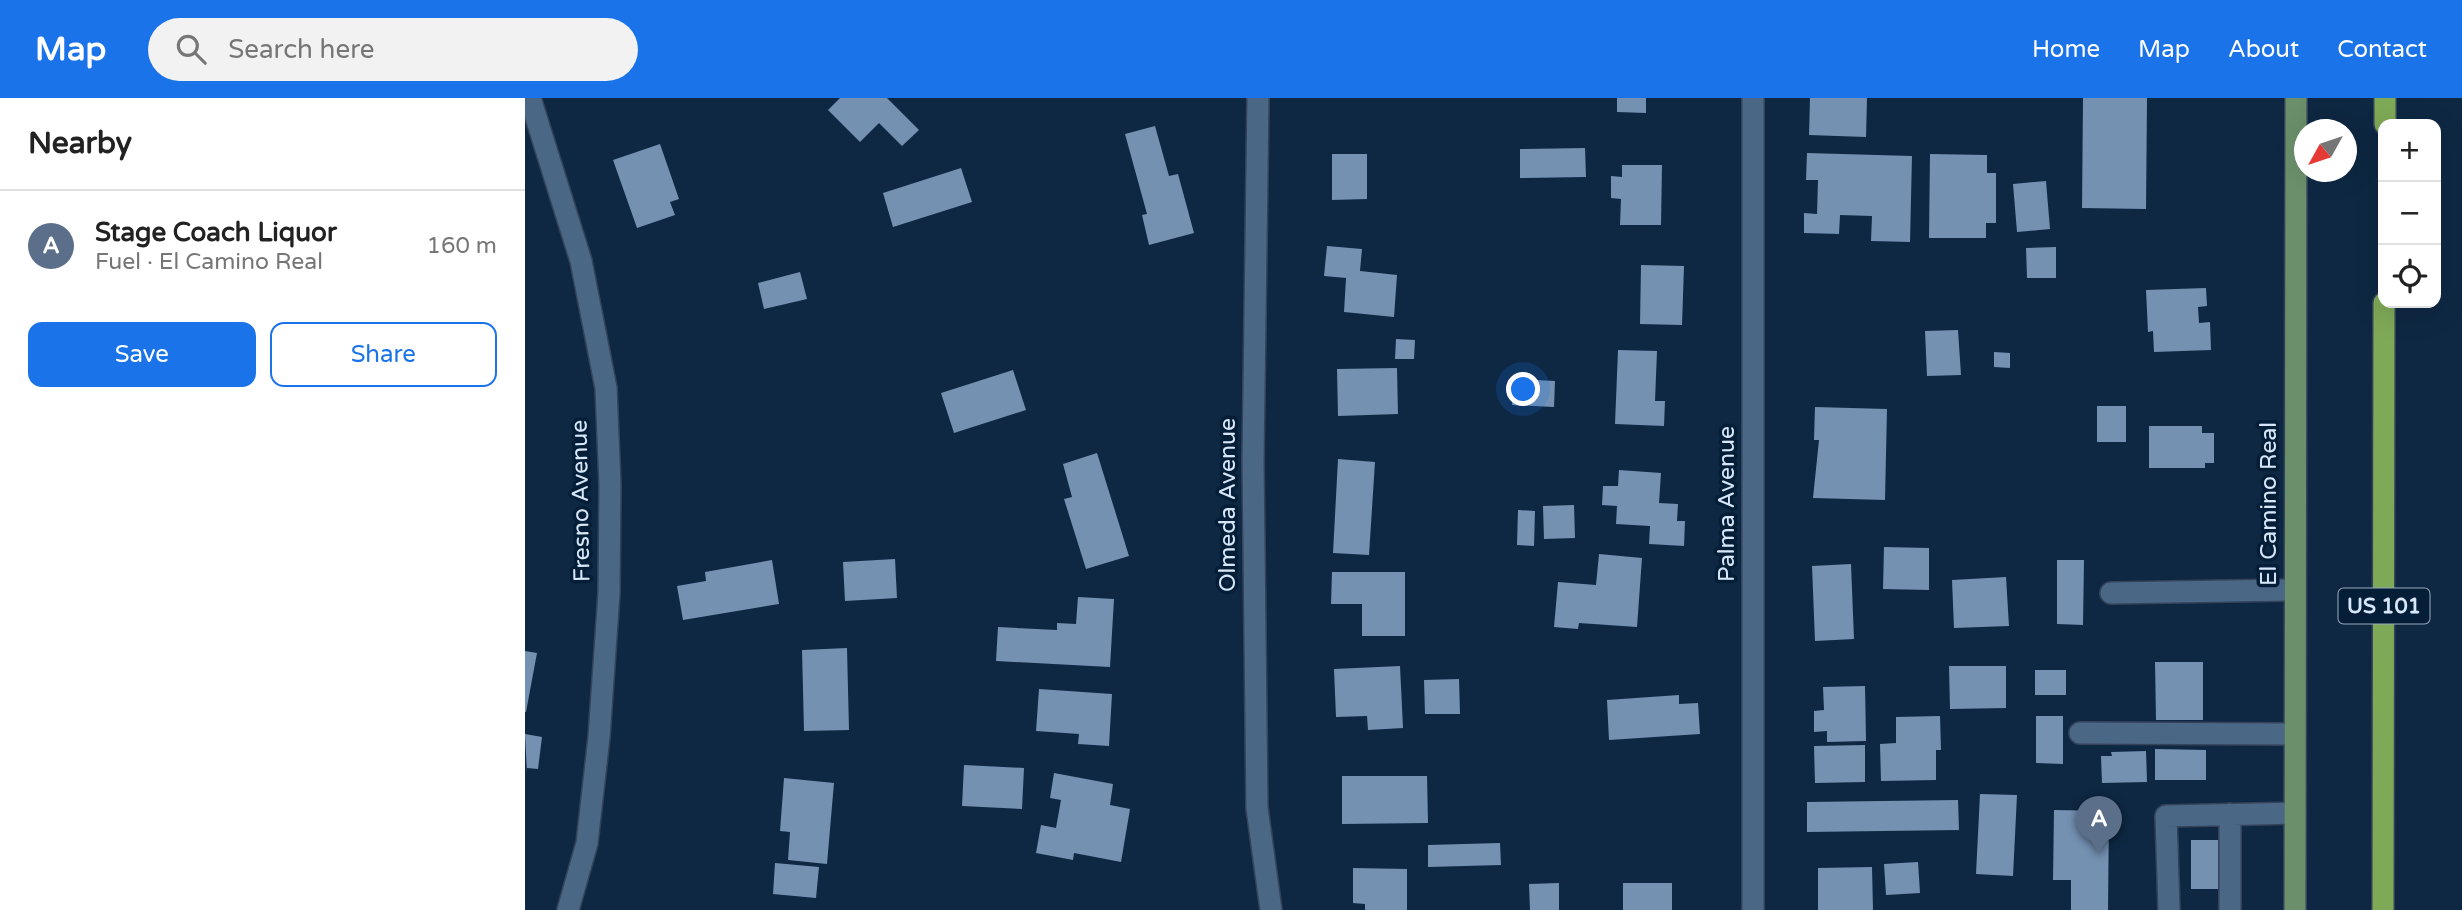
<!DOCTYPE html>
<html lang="en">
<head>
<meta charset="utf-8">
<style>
  body { margin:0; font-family:"Varela Round",sans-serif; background:#f2f2f2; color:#222 }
  .controls { position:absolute; right:21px; top:21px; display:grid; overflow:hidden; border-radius:14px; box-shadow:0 7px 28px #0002 }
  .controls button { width:63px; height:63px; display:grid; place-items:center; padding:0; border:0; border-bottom:2px solid #e0e0e0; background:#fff; color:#222; font:35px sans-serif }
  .compass { position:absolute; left:1769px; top:21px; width:63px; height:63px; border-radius:50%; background:#fff; box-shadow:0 7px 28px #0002; rotate:230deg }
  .you { position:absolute; left:999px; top:292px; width:24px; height:24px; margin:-18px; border:5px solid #fff; border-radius:50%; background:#1a73e8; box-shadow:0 0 0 10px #1a73e833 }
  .badge { display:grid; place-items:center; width:46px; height:46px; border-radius:50%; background:#1a73e8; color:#fff; font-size:23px; font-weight:700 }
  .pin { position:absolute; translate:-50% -58px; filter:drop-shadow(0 2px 4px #0008) }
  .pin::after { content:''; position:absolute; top:37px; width:24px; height:21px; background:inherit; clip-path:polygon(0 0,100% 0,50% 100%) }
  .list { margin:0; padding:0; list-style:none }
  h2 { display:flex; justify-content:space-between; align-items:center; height:91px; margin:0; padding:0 28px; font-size:30px }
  h2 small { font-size:23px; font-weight:400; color:#767676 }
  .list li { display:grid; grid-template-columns:46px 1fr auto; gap:21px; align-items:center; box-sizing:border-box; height:112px; padding:0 28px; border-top:2px solid #e0e0e0 }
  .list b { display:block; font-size:26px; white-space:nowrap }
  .list p { margin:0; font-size:23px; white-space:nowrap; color:#767676 }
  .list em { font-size:23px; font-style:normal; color:#767676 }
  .actions { display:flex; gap:14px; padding:21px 28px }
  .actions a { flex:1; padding:16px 0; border:2px solid #1a73e8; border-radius:14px; text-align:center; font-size:24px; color:#1a73e8 }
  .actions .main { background:#1a73e8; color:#fff }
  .icon { flex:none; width:38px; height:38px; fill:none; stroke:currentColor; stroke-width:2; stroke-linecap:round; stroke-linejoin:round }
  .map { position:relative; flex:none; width:1937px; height:812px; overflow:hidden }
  header { display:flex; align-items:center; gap:42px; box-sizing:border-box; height:98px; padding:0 35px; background:#1a73e8; color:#fff }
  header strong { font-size:33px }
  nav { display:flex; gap:38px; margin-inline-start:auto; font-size:24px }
  .search { width:490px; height:63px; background:#f2f2f2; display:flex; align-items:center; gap:18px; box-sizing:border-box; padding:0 24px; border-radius:38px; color:#767676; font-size:26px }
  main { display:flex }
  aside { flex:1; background:#fff }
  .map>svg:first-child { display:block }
</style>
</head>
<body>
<header>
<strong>Map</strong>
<div class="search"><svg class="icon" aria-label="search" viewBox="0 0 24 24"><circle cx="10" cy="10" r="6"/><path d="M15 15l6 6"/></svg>Search here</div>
<nav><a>Home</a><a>Map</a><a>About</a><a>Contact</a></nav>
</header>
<main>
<aside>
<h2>Nearby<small></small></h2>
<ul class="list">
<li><span class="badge" style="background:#5c6f8a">A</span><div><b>Stage Coach Liquor</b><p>Fuel · El Camino Real</p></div><em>160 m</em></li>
</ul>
<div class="actions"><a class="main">Save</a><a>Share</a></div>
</aside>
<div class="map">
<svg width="1937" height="812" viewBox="0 0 1937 812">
  <rect width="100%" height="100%" fill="#0e2843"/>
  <path fill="#7491b2" d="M315 0H362L394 32 377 48 354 25 335 44 303 12Z
    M1092 0H1121V15L1092 14Z
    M1285 0H1342L1341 39 1284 37Z
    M1558 0H1622L1621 111 1557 110Z
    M630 28 644 78 653 76 669 135 624 147 617 117 622 116 600 36Z
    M135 46 154 101 145 104 150 117 112 130 88 62Z
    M1060 50 1061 79 995 80V51Z
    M1282 55 1387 58 1385 144 1346 143 1347 118 1315 117 1314 136 1279 135V115L1292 116 1293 82H1281Z
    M807 56H842V101L807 102Z
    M1405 56 1462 57V75H1471V125H1461V140H1404Z
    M1097 67H1137L1136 127H1095L1096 101 1086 100V78L1097 79Z
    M436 70 447 104 368 129 358 95Z
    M1521 83 1525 131 1492 134 1488 86Z
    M802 148 837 151 835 173 872 177 869 219 819 214 821 180 799 178Z
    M1531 149V180H1502L1501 150Z
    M1116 167 1159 168 1157 227 1115 226Z
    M275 174 282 201 239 211 233 185Z
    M1681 190 1682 208 1673 209 1674 225 1685 224 1686 252 1629 254 1628 233 1623 234 1621 192Z
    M1433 232 1436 277 1402 278 1400 233Z
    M871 241 890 242 889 261H870Z
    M1093 252 1132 253 1130 303H1140L1139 328 1090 326Z
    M1469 254 1485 255V270L1469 269Z
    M872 270 873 316 813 318 812 271Z
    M488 272 501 312 429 335 416 295Z
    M988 281 1030 283 1029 309 987 307Z
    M1572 308H1601V344H1572Z
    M1290 309 1362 311 1360 402 1288 400 1294 342H1289Z
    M1624 328H1677V335H1689V365H1680V370H1624Z
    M572 355 604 458 561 471 539 401 547 399 538 366Z
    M813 361 850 364 844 457 808 455Z
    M1094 372 1136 375 1134 405 1153 406 1152 423H1160L1159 448 1124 446 1125 428 1091 426 1092 408 1077 407 1078 388H1093Z
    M1049 407 1050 440 1019 441 1018 408Z
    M993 412 1010 413 1009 448 992 447Z
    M1359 449 1404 450V492L1358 491Z
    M1074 456 1117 460 1112 529 1054 525 1053 531 1029 529 1033 484 1071 487Z
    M370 461 372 500 320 503 318 464Z
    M247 462 254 506 158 522 152 488 181 483 180 474Z
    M1532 462H1559L1558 527 1532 526Z
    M1326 466 1329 541 1290 543 1287 468Z
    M807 474H880V538H837V506H806Z
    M1481 479 1484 528 1429 530 1427 482Z
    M553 499 589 501 585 569 471 563 473 529 532 532V525L551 526Z
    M322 550 324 632 279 633 277 552Z
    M0 553 12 555 1 614H0Z
    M1630 564H1678V622H1631Z
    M875 568 878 630 843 632 842 618 811 619 809 571Z
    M1424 568H1481V610L1425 611Z
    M1510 572H1541V597H1510Z
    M934 581 935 616H900L899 582Z
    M1340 588 1341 643 1302 644V633L1289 634V613L1299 612 1298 589Z
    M514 591 587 596 584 648 553 646 554 636 511 633Z
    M1154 597V606L1173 605 1175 636 1084 642 1082 602Z
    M1415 618 1416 652H1411V682L1356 683 1355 646 1371 645V619Z
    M1511 618H1538V666L1511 665Z
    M0 636 17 639 13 671 2 670V675Z
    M1340 647V684L1290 685 1289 648Z
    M1630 651 1681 652V682H1630Z
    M1621 653 1622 684 1577 685 1576 658H1587L1586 654Z
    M439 667 499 670 497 711 437 708Z
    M529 675 588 686 585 707 605 711 596 764 549 755 548 762 511 755 516 727 531 730 536 702 525 700Z
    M817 678H902L903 725 817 726Z
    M259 680 309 685 302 766 263 762 265 734 255 733Z
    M1455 696 1492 697 1488 778 1451 776Z
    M1433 702 1434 732 1282 734V704Z
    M1529 712 1584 713 1583 812H1546V782H1528Z
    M1666 742H1702V791H1666Z
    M975 745 976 767 903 769V747Z
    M1393 764 1395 795 1361 797 1359 766Z
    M250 765 294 769 291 800 248 796Z
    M1347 769 1348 812H1293V770Z
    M828 770 882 771V812H840V806L828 805Z
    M1034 785V812H1005L1004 786Z
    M1098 785H1147V812H1098Z"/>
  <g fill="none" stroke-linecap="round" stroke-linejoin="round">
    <g stroke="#34435a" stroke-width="24">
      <path id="minor" d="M5 0 56 163 81 290 85 387 84 495 74 639 62 745 43 812
        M733 0 728 363 732 710 746 812
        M1228 0V812
        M1586 495 1770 492
        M1555 635 1770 636
        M1644 812 1641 718 1770 715
        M1705 812V716"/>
    </g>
    <g stroke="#34435a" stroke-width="24">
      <path id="major" d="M1770 812 1771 0"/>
    </g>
    <g stroke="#34435a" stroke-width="24">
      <path id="highway" d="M1860 26V0
        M1858 812 1859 205"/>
    </g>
    <use href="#minor" stroke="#4b6786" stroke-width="21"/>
    <use href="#major" stroke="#6a8f6a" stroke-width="21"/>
    <use href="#highway" stroke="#7ea957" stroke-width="21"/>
  </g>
  <g text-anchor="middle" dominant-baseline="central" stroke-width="7" stroke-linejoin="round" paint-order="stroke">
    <rect fill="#041e38" stroke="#98abbf" stroke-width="2" x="1813.5" y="490.5" width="91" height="35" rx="5"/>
    <g font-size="21" font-weight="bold" fill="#d7e7f9">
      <text x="1859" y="508">US 101</text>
    </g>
    <g font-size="23" fill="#d7e7f9" stroke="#041e38">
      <text transform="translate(56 403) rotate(-91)">Fresno Avenue</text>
      <text transform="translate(1202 406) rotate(-90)">Palma Avenue</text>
      <text transform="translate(1744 406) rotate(-90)">El Camino Real</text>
      <text transform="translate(703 407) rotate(-90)">Olmeda Avenue</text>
    </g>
  </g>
</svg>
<div class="controls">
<button>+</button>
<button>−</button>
<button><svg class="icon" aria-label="locate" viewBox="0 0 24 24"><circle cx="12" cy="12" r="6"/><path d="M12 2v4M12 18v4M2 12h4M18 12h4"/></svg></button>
</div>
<svg class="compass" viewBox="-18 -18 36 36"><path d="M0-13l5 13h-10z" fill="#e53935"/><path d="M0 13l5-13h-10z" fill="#767676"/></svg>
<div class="you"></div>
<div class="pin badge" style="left:1574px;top:756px;background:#5c6f8a">A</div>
</div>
</main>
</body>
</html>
